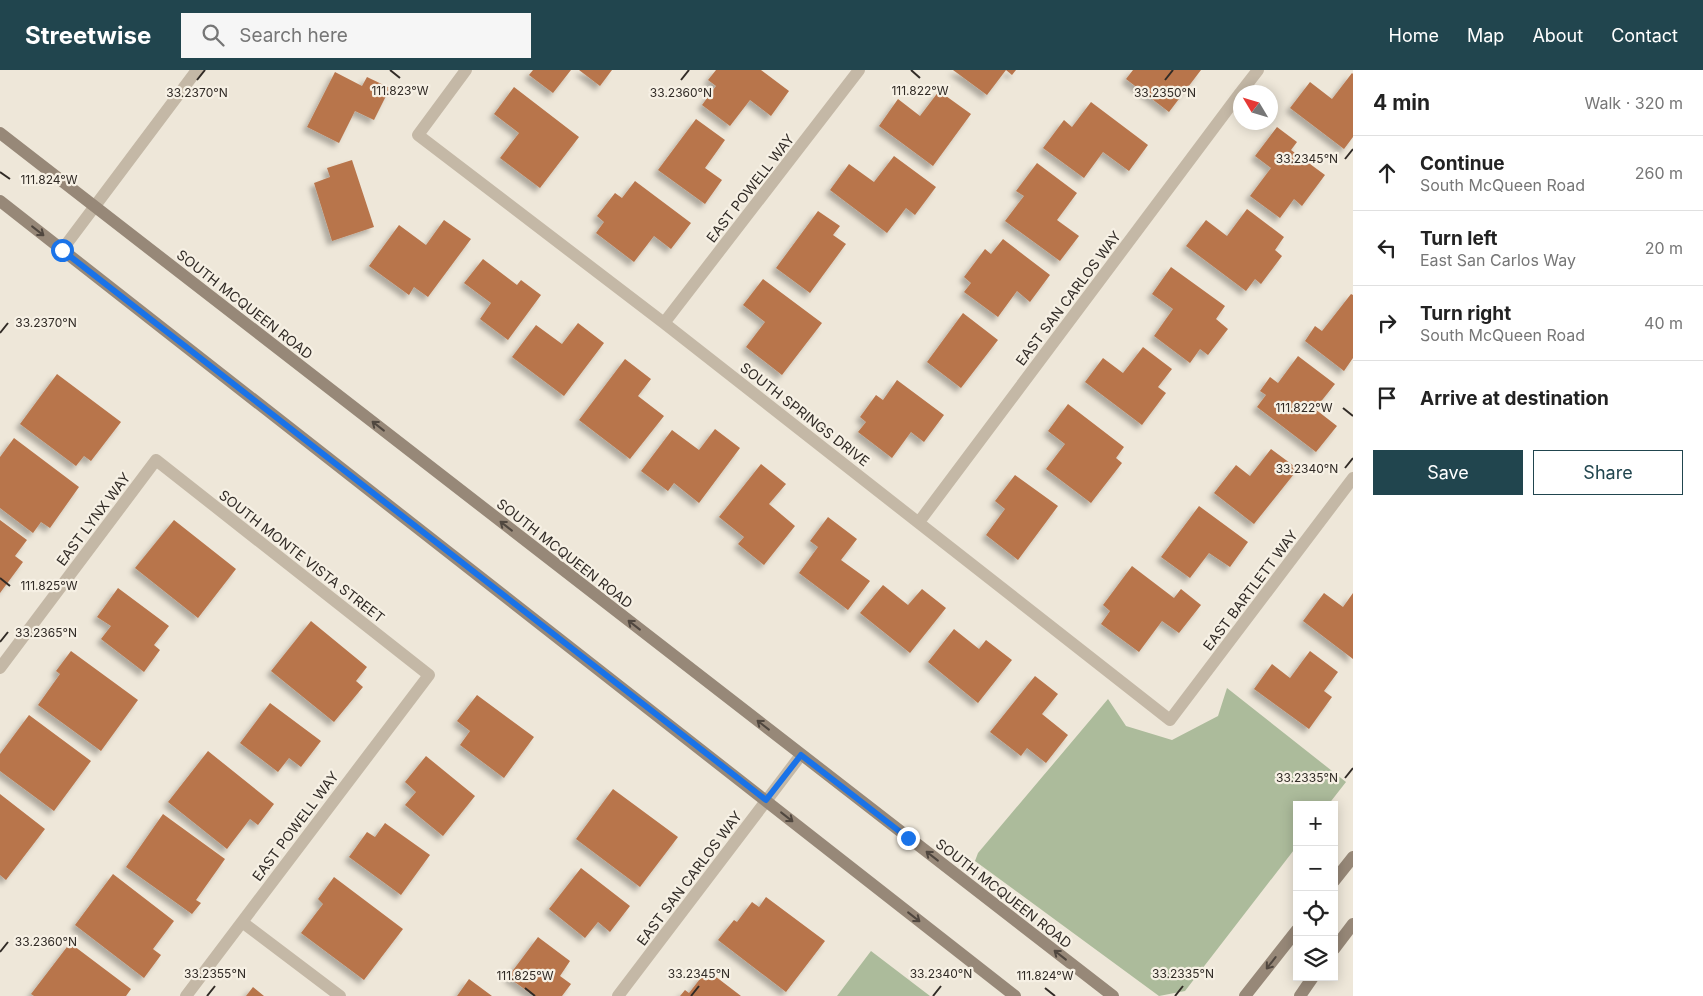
<!DOCTYPE html>
<html lang="en">
<head>
<meta charset="utf-8">
<style>
  body { margin:0; font-family:Inter,sans-serif; background:#f6f6f6; color:#222 }
  .controls { position:absolute; right:15px; bottom:15px; display:grid; overflow:hidden; border-radius:0px; box-shadow:0 2px 12px #0003 }
  .controls button { width:45px; height:45px; display:grid; place-items:center; padding:0; border:0; border-bottom:1px solid #e0e0e0; background:#fff; color:#222; font:25px sans-serif }
  .compass { position:absolute; left:1233px; top:15px; width:45px; height:45px; border-radius:50%; background:#fff; box-shadow:0 2px 12px #0003; rotate:308deg }
  .stop { position:absolute; width:15px; height:15px; margin:-11px; border:4px solid #1a73e8; border-radius:50%; background:#fff }
  .stop.end { background:#1a73e8; border-color:#fff; box-shadow:0 1px 5px #0008 }
  .list { margin:0; padding:0; list-style:none }
  h2 { display:flex; justify-content:space-between; align-items:center; height:65px; margin:0; padding:0 20px; font-size:21px }
  h2 small { font-size:16px; font-weight:400; color:#767676 }
  .list li { display:grid; grid-template-columns:32px 1fr auto; gap:15px; align-items:center; box-sizing:border-box; height:75px; padding:0 20px; border-top:1px solid #e0e0e0 }
  .list b { display:block; font-size:19px; white-space:nowrap }
  .list p { margin:0; font-size:16px; white-space:nowrap; color:#767676 }
  .list em { font-size:16px; font-style:normal; color:#767676 }
  .actions { display:flex; gap:10px; padding:15px 20px }
  .actions a { flex:1; padding:11px 0; border:1px solid #21454e; border-radius:0px; text-align:center; font-size:18px; color:#21454e }
  .actions .main { background:#21454e; color:#fff }
  .icon { flex:none; width:28px; height:28px; fill:none; stroke:currentColor; stroke-width:2; stroke-linecap:round; stroke-linejoin:round }
  .map { position:relative; flex:none; width:1353px; height:926px; overflow:hidden }
  header { display:flex; align-items:center; gap:30px; box-sizing:border-box; height:70px; padding:0 25px; background:#21454e; color:#fff }
  header strong { font-size:24px }
  nav { display:flex; gap:28px; margin-inline-start:auto; font-size:18px }
  .search { width:350px; height:45px; background:#f6f6f6; display:flex; align-items:center; gap:12px; box-sizing:border-box; padding:0 18px; border-radius:0px; color:#767676; font-size:19px }
  main { display:flex }
  aside { flex:1; background:#fff }
  .map>svg:first-child { display:block }
</style>
</head>
<body>
<header>
<strong>Streetwise</strong>
<div class="search"><svg class="icon" aria-label="search" viewBox="0 0 24 24"><circle cx="10" cy="10" r="6"/><path d="M15 15l6 6"/></svg>Search here</div>
<nav><a>Home</a><a>Map</a><a>About</a><a>Contact</a></nav>
</header>
<main>
<div class="map">
<svg width="1353" height="926" viewBox="0 0 1353 926">
  <defs>
    <filter id="shadow"><feDropShadow dx="-4.5" dy="4.5" stdDeviation="2.5" flood-color="#0004"/></filter>
  </defs>
  <rect width="100%" height="100%" fill="#eee7d9"/>
  <path fill="#acbb9b" d="M1227 618 1346 712 1328 735H1297V776L1185 921 1159 926 975 791 978 783 1108 629 1126 656 1172 670 1218 646Z
    M871 881 930 926H837Z"/>
  <path fill="#b8754c" filter="url(#shadow)" d="M533 0H571L553 23 529 5Z
    M579 0H612L600 16Z
    M716 0H761L789 21 771 46 750 30 730 56 702 35 716 16 708 10Z
    M953 0H1016L1012 5 1006 0 987 25Z
    M1133 0H1201L1169 42 1126 9Z
    M335 2 362 16 367 7 390 18 374 50 355 41 339 73 307 57Z
    M1352 3 1353 4V67L1344 79 1290 38 1310 12 1332 29Z
    M514 17 579 67 540 118 500 88 519 63 494 44Z
    M939 21 971 44 933 96 879 56 898 29 920 46Z
    M1091 32 1148 75 1129 101 1103 82 1084 108 1043 78 1064 50 1072 57Z
    M696 49 725 70 705 98 722 110 705 134 658 100Z
    M1277 57 1297 72 1291 80 1325 105 1302 136 1294 129 1280 148 1250 126 1271 98 1255 86Z
    M894 86 936 117 915 145 906 138 887 163 830 120 849 94 874 112Z
    M352 90 374 157 332 171 314 113 330 107 327 98Z
    M1037 93 1077 123 1057 150 1079 166 1060 191 1005 151 1024 126 1016 121Z
    M635 111 691 153 671 179 654 166 634 192 596 163 604 152 597 146 615 123 622 128Z
    M1247 139 1284 167 1275 180 1282 186 1261 214 1255 209 1246 221 1186 176 1206 150 1227 166Z
    M818 141 840 156 833 165 846 174 810 223 776 198Z
    M444 150 471 169 428 227 414 217 409 225 369 196 399 155 426 175Z
    M1003 169 1050 205 1030 232 1017 221 998 247 964 222 971 213 964 207 985 179 991 184Z
    M483 189 517 215 521 210 541 225 508 270 480 249 491 233 464 213Z
    M1171 197 1225 236 1216 249 1228 259 1208 285 1200 279 1190 293 1154 266 1173 239 1152 224Z
    M763 209 822 253 782 305 746 277 765 252 743 235Z
    M1351 224 1353 225V288L1344 301 1305 271 1315 256 1322 261Z
    M963 243 998 270 961 318 927 292Z
    M578 253 604 273 564 326 512 287 536 255 562 274Z
    M1143 277 1172 299 1158 317 1166 323 1142 355 1085 312 1103 288 1123 303Z
    M1298 286 1335 314 1315 339 1337 356 1316 382 1257 337 1266 325 1260 321 1270 307 1278 313Z
    M625 289 651 309 638 326 664 346 630 389 579 350Z
    M57 304 121 352 91 391 84 386 76 396 20 354Z
    M897 310 944 345 924 372 911 362 892 388 858 362 866 352 860 347 876 325 883 330Z
    M1068 334 1124 377 1116 388 1122 393 1091 433 1046 399 1065 374 1048 361Z
    M715 359 740 378 699 433 674 413 668 421 641 401 672 360 699 380Z
    M14 368 79 417 50 458 41 452 33 463 0 438V387Z
    M1271 379 1298 399 1254 454 1214 423 1236 395 1250 406Z
    M761 394 786 414 769 434 795 456 764 495 738 474 744 467 719 447Z
    M1015 405 1058 436 1018 490 986 465 1005 439 995 431Z
    M1199 436 1248 472 1230 497 1209 483 1190 508 1161 487Z
    M828 447 857 469 841 490 870 511 848 540 799 503 818 477 810 471Z
    M0 450 27 470 15 486 23 492 0 523Z
    M174 450 236 499 198 548 135 498Z
    M1132 496 1174 528 1181 519 1201 535 1179 563 1162 551 1139 582 1101 554 1110 541 1103 535Z
    M883 515 908 535 922 519 946 538 910 583 860 543Z
    M118 518 169 556 154 575 160 580 144 602 101 569 111 556 97 547Z
    M1324 523 1343 537 1353 523V589L1303 551Z
    M311 551 367 597 356 611 363 617 334 652 271 601Z
    M954 559 979 579 986 570 1012 590 978 633 928 592Z
    M71 581 138 630 101 681 38 635 60 604 56 601Z
    M1310 581 1338 602 1324 621 1332 627 1309 659 1254 619 1272 594 1290 608Z
    M1035 606 1058 624 1042 644 1068 665 1046 693 1027 678 1021 686 990 662Z
    M477 625 534 667 504 708 460 675 470 661 457 651Z
    M270 633 321 671 301 697 289 688 278 702 240 673Z
    M29 645 91 691 54 741 0 701V684Z
    M208 681 274 734 258 755 250 749 227 779 168 732Z
    M426 686 475 726 443 766 405 735 416 722 405 712Z
    M613 719 678 767 640 817 576 769Z
    M0 724 45 759 6 810 0 805Z
    M163 744 225 789 196 830 201 833 192 844 126 797Z
    M385 753 430 785 401 825 349 787 367 762 375 767Z
    M581 798 630 836 610 862 598 852 585 868 549 839Z
    M113 804 174 851 153 879 161 885 144 908 75 855Z
    M334 807 403 859 364 910 301 863 323 834 318 829Z
    M766 827 825 871 786 922 718 870 734 850 737 852 752 832 759 837Z
    M538 867 570 891 560 906 571 914 562 926H534L508 907Z
    M70 873 131 919 126 926H34L31 924Z
    M707 900 741 926H680L685 920 689 923Z
    M469 909 492 926H457Z
    M253 917 264 926H246Z"/>
  <g fill="none" stroke-linecap="round" stroke-linejoin="round">
    <path stroke="#c4b8a6" stroke-width="12" d="M466 0 418 65 664 253 1170 650 1353 408
      M1241 22 1258 0
      M62 180 197 0
      M664 253 859 0
      M919 452 1240 23
      M0 598 156 390 429 605 186 926
      M242 852 340 926
      M618 926 801 685"/>
    <path stroke="#978878" stroke-width="12" d="M0 63 1113 926
      M0 131 1015 926
      M1334 811 1353 787
      M1334 879 1353 854
      M1245 926 1297 860
      M1300 926 1313 907"/>
  </g>
  <defs><path id="oneway-shaft" d="M-6 0H5M1.5-3L5.5 0L1.5 3" fill="none" stroke-width="1.6" stroke-linecap="round" stroke-linejoin="round" transform="scale(1.25)"/></defs>
  <g stroke="#50473f">
    <use href="#oneway-shaft" transform="translate(38 161) rotate(38)"/>
    <use href="#oneway-shaft" transform="translate(378 356) rotate(-142)"/>
    <use href="#oneway-shaft" transform="translate(506 456) rotate(-142)"/>
    <use href="#oneway-shaft" transform="translate(634 555) rotate(-142)"/>
    <use href="#oneway-shaft" transform="translate(763 655) rotate(-142)"/>
    <use href="#oneway-shaft" transform="translate(787 747) rotate(38)"/>
    <use href="#oneway-shaft" transform="translate(932 786) rotate(-142)"/>
    <use href="#oneway-shaft" transform="translate(914 847) rotate(38)"/>
    <use href="#oneway-shaft" transform="translate(1060 885) rotate(-142)"/>
    <use href="#oneway-shaft" transform="translate(1271 893) rotate(128)"/>
  </g>
  <g fill="none" stroke-linecap="round" stroke-linejoin="round">
    <path stroke="#1a73e8" stroke-width="6" d="M62 180 766 730 801 685 908 768"/>
  </g>
  <path fill="none" stroke="#312b26" stroke-width="2" d="M390 0 400 8M911 0 920 8M197 10 205 0M681 10 689 0M1165 10 1173 0M1345 89 1353 79M0 102 10 109M0 263 8 253M1343 338 1353 346M1345 398 1353 388M0 508 10 516M0 572 8 562M1345 708 1353 698M0 882 8 872M525 918 535 926M1045 918 1055 926M207 926 215 916M691 926 699 916M933 926 941 916M1175 926 1183 916"/>
  <g text-anchor="middle" dominant-baseline="central" stroke-width="4.5" stroke-linejoin="round" paint-order="stroke">
    <g font-size="14" fill="#312b26" stroke="#f6f0e4">
      <text transform="translate(750 118) rotate(-52)">EAST POWELL WAY</text>
      <text transform="translate(1068 228) rotate(-53)">EAST SAN CARLOS WAY</text>
      <text transform="translate(245 234) rotate(38)">SOUTH MCQUEEN ROAD</text>
      <text transform="translate(805 344) rotate(38)">SOUTH SPRINGS DRIVE</text>
      <text transform="translate(93 449) rotate(-53)">EAST LYNX WAY</text>
      <text transform="translate(565 483) rotate(38)">SOUTH MCQUEEN ROAD</text>
      <text transform="translate(302 486) rotate(38)">SOUTH MONTE VISTA STREET</text>
      <text transform="translate(1250 520) rotate(-53)">EAST BARTLETT WAY</text>
      <text transform="translate(295 756) rotate(-53)">EAST POWELL WAY</text>
      <text transform="translate(689 808) rotate(-53)">EAST SAN CARLOS WAY</text>
      <text transform="translate(1004 823) rotate(38)">SOUTH MCQUEEN ROAD</text>
    </g>
  </g>
  <g font-size="12" text-anchor="middle" fill="#312b26" stroke="#f6f0e4" stroke-width="4.5" stroke-linejoin="round" paint-order="stroke">
    <text x="400" y="25">111.823°W</text>
    <text x="920" y="25">111.822°W</text>
    <text x="197" y="27">33.2370°N</text>
    <text x="681" y="27">33.2360°N</text>
    <text x="1165" y="27">33.2350°N</text>
    <text x="1307" y="93">33.2345°N</text>
    <text x="49" y="114">111.824°W</text>
    <text x="46" y="257">33.2370°N</text>
    <text x="1304" y="342">111.822°W</text>
    <text x="1307" y="403">33.2340°N</text>
    <text x="49" y="520">111.825°W</text>
    <text x="46" y="567">33.2365°N</text>
    <text x="1307" y="712">33.2335°N</text>
    <text x="46" y="876">33.2360°N</text>
    <text x="215" y="908">33.2355°N</text>
    <text x="699" y="908">33.2345°N</text>
    <text x="941" y="908">33.2340°N</text>
    <text x="1183" y="908">33.2335°N</text>
    <text x="525" y="910">111.825°W</text>
    <text x="1045" y="910">111.824°W</text>
  </g>
</svg>
<div class="controls">
<button>+</button>
<button>−</button>
<button><svg class="icon" aria-label="locate" viewBox="0 0 24 24"><circle cx="12" cy="12" r="6"/><path d="M12 2v4M12 18v4M2 12h4M18 12h4"/></svg></button>
<button><svg class="icon" aria-label="layers" viewBox="0 0 24 24"><path d="M12 4l9 5-9 5-9-5zM3 14l9 5 9-5"/></svg></button>
</div>
<svg class="compass" viewBox="-18 -18 36 36"><path d="M0-13l5 13h-10z" fill="#e53935"/><path d="M0 13l5-13h-10z" fill="#767676"/></svg>
<div class="stop" style="left:62px;top:180px"></div>
<div class="stop end" style="left:908px;top:768px"></div>
</div>
<aside>
<h2>4 min<small>Walk · 320 m</small></h2>
<ul class="list">
<li><svg class="icon" aria-label="ahead" viewBox="0 0 24 24"><path d="M12 20V5M6 11l6-6 6 6"/></svg><div><b>Continue</b><p>South McQueen Road</p></div><em>260 m</em></li>
<li><svg class="icon" aria-label="left" viewBox="0 0 24 24"><path d="M17 20v-9H6M10 6l-5 5 5 5"/></svg><div><b>Turn left</b><p>East San Carlos Way</p></div><em>20 m</em></li>
<li><svg class="icon" aria-label="right" viewBox="0 0 24 24"><path d="M7 20v-9h11M14 6l5 5-5 5"/></svg><div><b>Turn right</b><p>South McQueen Road</p></div><em>40 m</em></li>
<li><svg class="icon" aria-label="arrive" viewBox="0 0 24 24"><path d="M6 21V4h12l-3 4 3 4H6"/></svg><div><b>Arrive at destination</b></div></li>
</ul>
<div class="actions"><a class="main">Save</a><a>Share</a></div>
</aside>
</main>
</body>
</html>
